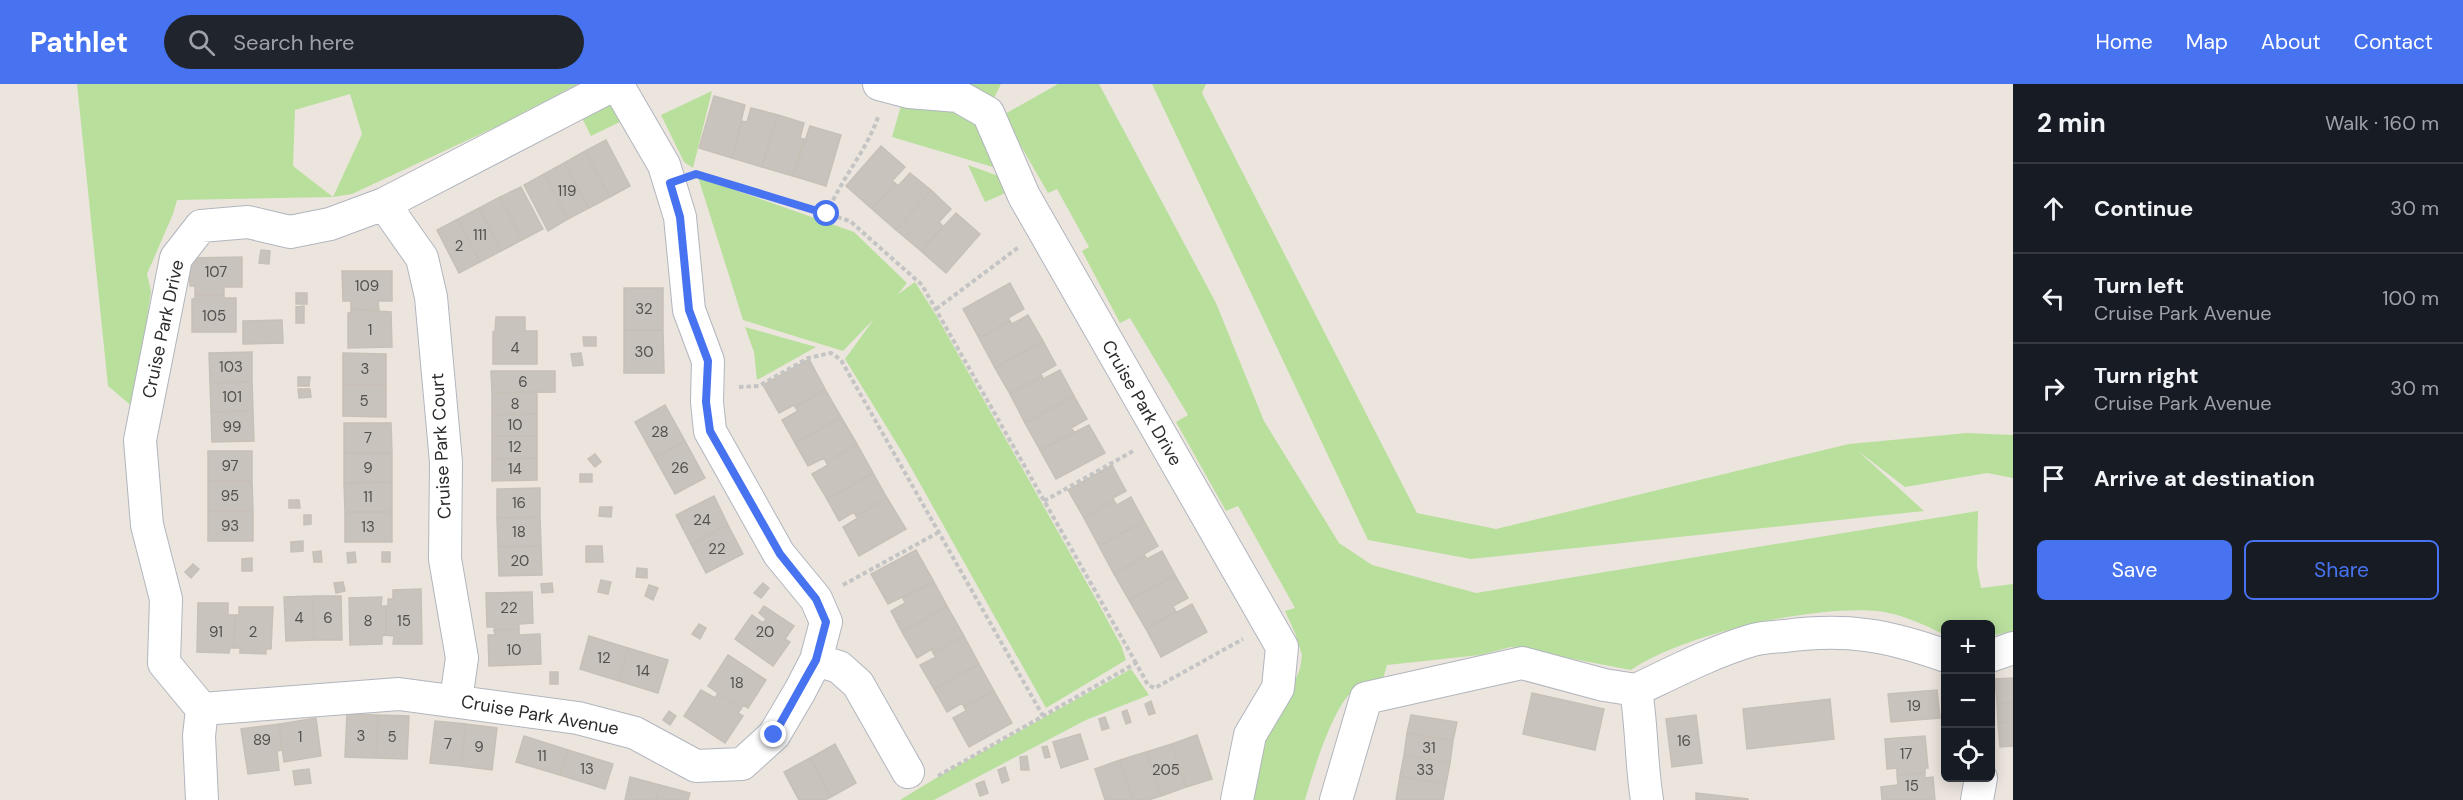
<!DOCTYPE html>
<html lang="en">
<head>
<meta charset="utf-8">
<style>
  body { margin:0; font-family:"DM Sans",sans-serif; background:#20242c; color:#f1f3f6 }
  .controls { position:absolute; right:18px; bottom:18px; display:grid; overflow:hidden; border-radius:9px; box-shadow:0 3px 15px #0003 }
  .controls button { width:54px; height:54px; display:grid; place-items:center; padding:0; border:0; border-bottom:2px solid #363941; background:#171b24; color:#f1f3f6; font:30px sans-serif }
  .stop { position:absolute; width:18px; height:18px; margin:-14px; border:4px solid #4773f0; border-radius:50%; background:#fff }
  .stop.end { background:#4773f0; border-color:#fff; box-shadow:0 2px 6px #0008 }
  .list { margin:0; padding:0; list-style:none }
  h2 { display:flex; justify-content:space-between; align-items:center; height:78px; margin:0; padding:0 24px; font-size:26px }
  h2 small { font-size:20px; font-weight:400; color:#9ea1a6 }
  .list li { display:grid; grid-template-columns:39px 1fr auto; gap:18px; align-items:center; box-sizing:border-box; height:90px; padding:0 24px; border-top:2px solid #363941 }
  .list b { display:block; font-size:22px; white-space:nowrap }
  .list p { margin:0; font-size:20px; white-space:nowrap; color:#9ea1a6 }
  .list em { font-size:20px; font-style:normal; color:#9ea1a6 }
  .actions { display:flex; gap:12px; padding:18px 24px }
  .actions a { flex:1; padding:14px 0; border:2px solid #4773f0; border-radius:9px; text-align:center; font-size:21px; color:#4773f0 }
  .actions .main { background:#4773f0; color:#fff }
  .icon { flex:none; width:33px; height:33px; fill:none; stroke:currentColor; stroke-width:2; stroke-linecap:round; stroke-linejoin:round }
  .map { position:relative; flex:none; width:2013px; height:716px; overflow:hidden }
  header { display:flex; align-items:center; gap:36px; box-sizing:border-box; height:84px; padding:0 30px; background:#4773f0; color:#fff }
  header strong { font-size:28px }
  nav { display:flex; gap:33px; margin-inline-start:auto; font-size:21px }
  .search { width:420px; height:54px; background:#20242c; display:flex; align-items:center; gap:15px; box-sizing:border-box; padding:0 21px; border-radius:33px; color:#9ea1a6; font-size:22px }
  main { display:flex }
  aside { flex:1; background:#171b24 }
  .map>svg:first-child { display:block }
</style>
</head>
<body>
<header>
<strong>Pathlet</strong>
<div class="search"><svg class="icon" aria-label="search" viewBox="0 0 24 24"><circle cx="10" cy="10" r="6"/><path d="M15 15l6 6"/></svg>Search here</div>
<nav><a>Home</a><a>Map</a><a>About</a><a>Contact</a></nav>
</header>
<main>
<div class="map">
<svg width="2013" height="716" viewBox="0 0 2013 716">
  <rect width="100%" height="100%" fill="#ece5de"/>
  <path fill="#b9df9d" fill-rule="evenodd" d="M77 0H578L500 41 352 110 333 113 177 116 173 130 147 190 151 207 134 324 108 302ZM350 10 362 50 333 113 293 82 295 26Z
    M965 0H1001L994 14Z
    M1058 0H1099L1216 219 1264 337 1339 459 1372 481 1476 509 1978 427 1977 483 1981 504 2013 500V547L1991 552 1990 540H1946L1945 551C1925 541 1899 529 1877 527 1812 521 1684 550 1631 586L1511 563 1480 571 1387 581 1383 595C1372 598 1362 599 1353 607 1333 622 1312 691 1305 716H1253L1250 674 1278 634 1300 585 1302 571 1295 549 1285 527 1295 524 1238 422 1226 427 1176 338 1188 331 1130 234 1120 239 1082 167 1089 163 1057 105 1048 109 1003 31Z
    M1152 0H1206L1202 9 1417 429 1496 445 1849 360 1967 349 2013 351V394L1987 389 1905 403 1858 367 1924 427 1471 475 1368 456Z
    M712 7 693 84 684 78 661 31Z
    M904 11 977 33 1003 86 892 53Z
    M602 19 616 25 626 35 591 52 580 30Z
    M968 81 1004 94 1010 107 985 118Z
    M698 93 854 148 907 199 897 211 915 198 936 231 1097 517 1121 561 1126 576 1046 624 905 373 845 275 874 235 843 267 743 236Z
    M745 243 816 263 757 296 754 268Z
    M1131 585 1149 611 1086 636 934 716H900L946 688Z"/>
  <path fill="#c8c3bc" stroke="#c7c0b7" stroke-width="1.5" d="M714 12 745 21 732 74 699 64Z
    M751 24 778 31 762 83 732 74 742 37 747 38Z
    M778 31 804 39 800 54 804 55 793 92 762 83Z
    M810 42 841 51 826 102 793 92Z
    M606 56 630 102 610 113 585 67Z
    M881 62 905 83 892 97 895 99 872 125 846 102Z
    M585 67 610 113 589 124 564 79Z
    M564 79 589 124 568 135 544 90Z
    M910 89 931 106 896 146 872 125 895 99 898 102Z
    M544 90 568 135 548 147 524 101Z
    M521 103 543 145 522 156 500 113Z
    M931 106 951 125 939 138 943 142 921 167 896 146Z
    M500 113 522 156 501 167 479 124Z
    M479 124 501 167 480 178 458 135Z
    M956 129 980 150 946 189 921 167Z
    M458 135 480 178 459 189 437 146Z
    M261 166 270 167 269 180 259 179Z
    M242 173V203H224V211H195V202H190L189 174Z
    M342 187H392V217H378L379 226 351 225V217H343Z
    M1010 199 1024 225 1008 234 1010 237 979 254 963 225Z
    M624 204H663V246H624Z
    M296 209H307V220H296Z
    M195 211H224V214H236V248H192V215H195Z
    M304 222V239H296V223Z
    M351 225 391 228 392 263 348 264V229H351Z
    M1028 231 1043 257 995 284 979 254 1010 237 1012 240Z
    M496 233H525V247H537V280H493V248L495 247Z
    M282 236 283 259 243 260V237Z
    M624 246H663L664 289H624Z
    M583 253H596V262H584Z
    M1043 257 1056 281 1040 290 1042 292 1010 310 995 284Z
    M252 268V298L210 299 209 269Z
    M343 269 386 270V301H343Z
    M581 269 583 281 573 282 571 270Z
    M809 275 825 305 795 323 794 321 779 329 763 301Z
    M1060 286 1074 312 1025 339 1010 310 1042 292 1043 295Z
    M491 287H555V308L492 309Z
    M298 293H310L309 302H298Z
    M252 298 253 327 211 328 210 299Z
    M343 301H386V333L343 332Z
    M298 305H310L311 313 299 314Z
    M825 305 841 333 795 359 782 336 798 327 795 323Z
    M537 308V330L492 331V309Z
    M1074 312 1087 335 1071 344 1074 348 1040 366 1025 339Z
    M665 321 685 357 655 374 635 338Z
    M253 327 254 357 212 358 211 328Z
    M537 330V352H492V331Z
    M841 333 857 360 826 378 824 374 808 382 795 359Z
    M344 339H391L392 369H344Z
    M1089 341 1105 369 1056 395 1040 366Z
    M492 352H537V374L492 375Z
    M685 357 705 394 675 410 655 374Z
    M857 360 873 389 827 415 812 390 828 381 826 378Z
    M208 367H252V397H208Z
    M344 369H392V398L344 399Z
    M595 370 601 378 595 383 588 375Z
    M537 374V396L492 397V375Z
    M1112 381 1126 407 1113 414 1114 417 1084 434 1068 406Z
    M873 389 887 414 856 432 854 428 839 437 827 415Z
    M580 390H592V398H580Z
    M208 397H252L253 427H208Z
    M392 398V428H345L344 399Z
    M540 404V433L497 434V405Z
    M714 412 728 441 691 460 676 431Z
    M1131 413 1144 437 1099 462 1084 434 1114 417 1117 421Z
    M887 414 906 445 859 472 843 443 858 434 856 432Z
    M289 416H299L300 424H289Z
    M600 423H612L611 433 599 432Z
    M208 427H253V457H208Z
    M345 428H392V458H345Z
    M304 431H311V440L304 441Z
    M540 433 541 462 498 463 497 434Z
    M1144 437 1158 462 1144 470 1145 472 1114 490 1099 462Z
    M728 441 743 470 706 489 691 460Z
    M303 457V467L291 468V458Z
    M541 462 542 491 499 492 498 463Z
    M586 462H602L603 478H586Z
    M916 466 934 498 888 520 871 490Z
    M321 467 322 478H314L313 468Z
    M1162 467 1175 491 1129 516 1114 490 1145 472 1147 475Z
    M355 468 356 478 348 479 347 469Z
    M382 468H390V478H382Z
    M252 474V487H242V475Z
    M193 480 199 485 191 494 185 488Z
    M637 484 647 485V494L636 493Z
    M1175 491 1188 514 1173 522 1176 528 1146 545 1129 516Z
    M601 496 611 498 608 510 598 508Z
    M343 498 345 507 336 509 334 499Z
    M934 498 947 522 902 548 891 527 905 519 903 514Z
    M552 499 553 508 542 509 541 500Z
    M763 499 769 504 761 514 754 509Z
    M649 501 658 504 653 516 645 512Z
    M421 505 422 560H393L394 552 386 551V522H388V515H393V506Z
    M532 508 533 539 519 540V545L494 546 495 543H487L486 509Z
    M313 512H341L342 556H314Z
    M313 512 314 556 286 557 284 513Z
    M382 513 381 522H386V551L382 552V560L350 561 349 514Z
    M198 519H228V531H235L234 564H230L229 569 197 568Z
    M1192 520 1207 548 1161 573 1146 545Z
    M764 522 794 542 785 555 790 558 773 582 735 555 752 531 763 539 766 535 759 529Z
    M947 522 964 552 933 569 932 565 917 574 902 548Z
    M239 523H273L271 565H266V570L240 569V564H234L235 531H239Z
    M699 540 706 544 700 555 692 550Z
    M519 545V551L540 550 541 580 489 582 488 551H495L494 546Z
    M589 552 628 564 619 597 580 585Z
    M964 552 979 580 934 605 920 581 936 573 933 569Z
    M628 564 668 576 658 609 619 597Z
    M728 571 766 596 748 624 743 621 741 625 708 602Z
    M979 580 994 607 964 623 962 619 947 628 934 605Z
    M550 588H558V600H550Z
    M2013 594V619L1997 620 1995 595Z
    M701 606 715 614 718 609 741 625 738 629 743 632 725 659 684 632Z
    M1937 606 1940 634 1891 638 1888 610Z
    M994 607 1012 639 969 663 953 634 966 627 964 623Z
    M1532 609 1604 625 1595 666 1523 650Z
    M1830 615 1834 655 1747 665 1743 625Z
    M1151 617 1155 629 1149 631 1145 620Z
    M2013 619V638L1998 639 1997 620Z
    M1127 626 1131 638 1126 640 1122 628Z
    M669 627 676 632 670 641 663 636Z
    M347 630 378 631 376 674 345 673Z
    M378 631 409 632 407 675 376 674Z
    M1411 631 1457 638 1453 657 1407 649Z
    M1696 631 1702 679 1672 683 1666 635Z
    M1105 633 1109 644 1102 646 1099 635Z
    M316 634 321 672 284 678 279 640Z
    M435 637 466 640 461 682 430 679Z
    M2013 638V662L2000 663 1998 639Z
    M279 640 282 666 277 667 279 686 248 690 241 645Z
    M466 640 497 644 492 686 461 682Z
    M1407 649 1453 657 1450 679 1404 671Z
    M1080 650 1088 675 1061 684 1053 658Z
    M1197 651 1212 695 1186 703 1172 660Z
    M524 652 568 666 560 691 516 678Z
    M1925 652 1928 684H1925V689L1897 691V684L1887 685 1885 655Z
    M835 660 856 699 831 713 810 674Z
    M1172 660 1186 703 1161 712 1146 668Z
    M1047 662 1050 673 1045 674 1042 663Z
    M568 666 613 680 605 705 560 691Z
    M1146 668 1161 712 1148 716H1133L1120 676Z
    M1404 671 1450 679 1446 700 1400 692Z
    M1027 672 1029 686H1021L1020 673Z
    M810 674 831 713 825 716H799L784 688Z
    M1120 676 1133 716H1105L1095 685Z
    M1005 683 1009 696 1002 699 998 686Z
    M309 685 311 699 295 701 293 687Z
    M1925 689V694L1933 693 1935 716H1882L1881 703 1898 701 1897 691Z
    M1400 692 1446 700 1443 716H1396Z
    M630 693 660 701 656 716H625Z
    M984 697 988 709 980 712 976 700Z
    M660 701 690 709 688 716H656Z
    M1696 709 1748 715V716H1696Z"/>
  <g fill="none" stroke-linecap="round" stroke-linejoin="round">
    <g stroke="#b1b5be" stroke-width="34">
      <path id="minor" d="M879 0 909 8 958 12 988 29 1024 112 1282 563 1278 604 1250 651 1237 716
        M384 120 422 174 431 213 446 378 445 475 462 574 456 616
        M1990 572 2013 564
        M816 576 839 583 858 600 908 688
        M202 625 399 610 578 634 635 649 696 682 742 680 774 651 800 607 816 576 826 538 816 515 779 470 710 347 707 318 708 277 689 226 680 133 664 81 617 0
        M202 716 199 652 202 625 164 579 166 515 147 441 140 356 176 174 201 142 248 138 290 148 330 140 384 120 615 0
        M1336 716 1366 614 1522 579 1604 601 1636 606
        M1647 716C1641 679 1642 643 1636 606 1674 588 1712 568 1753 556 1763 553 1774 553 1785 552 1847 544 1887 551 1946 572
        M1977 716 1981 694"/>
    </g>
    <path stroke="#c4c4c4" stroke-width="4" stroke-dasharray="4.5 3" stroke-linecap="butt" d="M701 91 850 137 922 201 1136 579
      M827 130C840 96 866 68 878 33
      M936 225 1019 163
      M739 303 759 302 808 274 831 269 841 276 1043 632
      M1044 417 1135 366
      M843 501 939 448
      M938 692 1136 579 1148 601 1155 604 1243 555"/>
    <use href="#minor" stroke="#fff" stroke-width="32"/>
  </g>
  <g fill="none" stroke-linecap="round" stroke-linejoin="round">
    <path stroke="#4773f0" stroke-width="8" d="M774 651 816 576 826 538 816 515 780 470 710 347 706 318 708 277 689 226 680 133 670 99 696 90 827 130"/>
  </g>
  <g text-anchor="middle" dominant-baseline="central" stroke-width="5" stroke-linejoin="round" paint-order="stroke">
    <g font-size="15" fill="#52514f">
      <text x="567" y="107">119</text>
      <text x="480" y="151">111</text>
      <text x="459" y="162">2</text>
      <text x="216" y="188">107</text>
      <text x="367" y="202">109</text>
      <text x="644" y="225">32</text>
      <text x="214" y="232">105</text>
      <text x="370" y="246">1</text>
      <text x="515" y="264">4</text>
      <text x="644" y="268">30</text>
      <text x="231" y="283">103</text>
      <text x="365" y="285">3</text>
      <text x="523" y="298">6</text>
      <text x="232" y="313">101</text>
      <text x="364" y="317">5</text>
      <text x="515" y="320">8</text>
      <text x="515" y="341">10</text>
      <text x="232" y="343">99</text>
      <text x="660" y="348">28</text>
      <text x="368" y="354">7</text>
      <text x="515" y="363">12</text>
      <text x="230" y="382">97</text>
      <text x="368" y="384">9</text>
      <text x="680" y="384">26</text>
      <text x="515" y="385">14</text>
      <text x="230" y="412">95</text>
      <text x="368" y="413">11</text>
      <text x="519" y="419">16</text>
      <text x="702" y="436">24</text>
      <text x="230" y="442">93</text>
      <text x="368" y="443">13</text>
      <text x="519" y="448">18</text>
      <text x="717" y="465">22</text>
      <text x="520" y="477">20</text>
      <text x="509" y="524">22</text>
      <text x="299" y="534">4</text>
      <text x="328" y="534">6</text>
      <text x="368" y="537">8</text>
      <text x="404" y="537">15</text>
      <text x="216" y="548">91</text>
      <text x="253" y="548">2</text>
      <text x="765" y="548">20</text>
      <text x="514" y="566">10</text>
      <text x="604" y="574">12</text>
      <text x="643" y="587">14</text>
      <text x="737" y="599">18</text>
      <text x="1914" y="622">19</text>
      <text x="361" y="652">3</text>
      <text x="300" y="653">1</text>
      <text x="392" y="653">5</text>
      <text x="262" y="656">89</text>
      <text x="1684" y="657">16</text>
      <text x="448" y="660">7</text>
      <text x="479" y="663">9</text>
      <text x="1429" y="664">31</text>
      <text x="1906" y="670">17</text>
      <text x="542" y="672">11</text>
      <text x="587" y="685">13</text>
      <text x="1166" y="686">205</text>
      <text x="1425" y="686">33</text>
      <text x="1912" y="702">15</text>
    </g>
    <g font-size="18" fill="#2b2b2b" stroke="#fff">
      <text transform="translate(163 245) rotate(-78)">Cruise Park Drive</text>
      <text transform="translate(1142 319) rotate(60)">Cruise Park Drive</text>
      <text transform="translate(441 362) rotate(-93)">Cruise Park Court</text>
      <text transform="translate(540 631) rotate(10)">Cruise Park Avenue</text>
    </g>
  </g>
</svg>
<div class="controls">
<button>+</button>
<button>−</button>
<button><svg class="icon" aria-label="locate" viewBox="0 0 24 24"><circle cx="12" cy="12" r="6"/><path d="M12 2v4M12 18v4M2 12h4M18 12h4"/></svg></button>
</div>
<div class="stop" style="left:827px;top:130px"></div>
<div class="stop end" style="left:774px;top:651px"></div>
</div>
<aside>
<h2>2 min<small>Walk · 160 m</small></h2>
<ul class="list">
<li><svg class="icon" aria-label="ahead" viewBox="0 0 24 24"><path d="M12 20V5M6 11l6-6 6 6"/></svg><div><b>Continue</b></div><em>30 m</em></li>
<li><svg class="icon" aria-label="left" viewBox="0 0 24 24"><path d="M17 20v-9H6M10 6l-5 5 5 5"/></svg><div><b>Turn left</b><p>Cruise Park Avenue</p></div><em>100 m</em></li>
<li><svg class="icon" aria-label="right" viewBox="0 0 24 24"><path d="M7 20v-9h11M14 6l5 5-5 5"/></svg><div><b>Turn right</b><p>Cruise Park Avenue</p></div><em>30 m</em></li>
<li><svg class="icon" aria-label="arrive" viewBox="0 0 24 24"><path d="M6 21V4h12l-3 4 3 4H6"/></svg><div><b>Arrive at destination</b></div></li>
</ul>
<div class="actions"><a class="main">Save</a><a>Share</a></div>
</aside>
</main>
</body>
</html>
